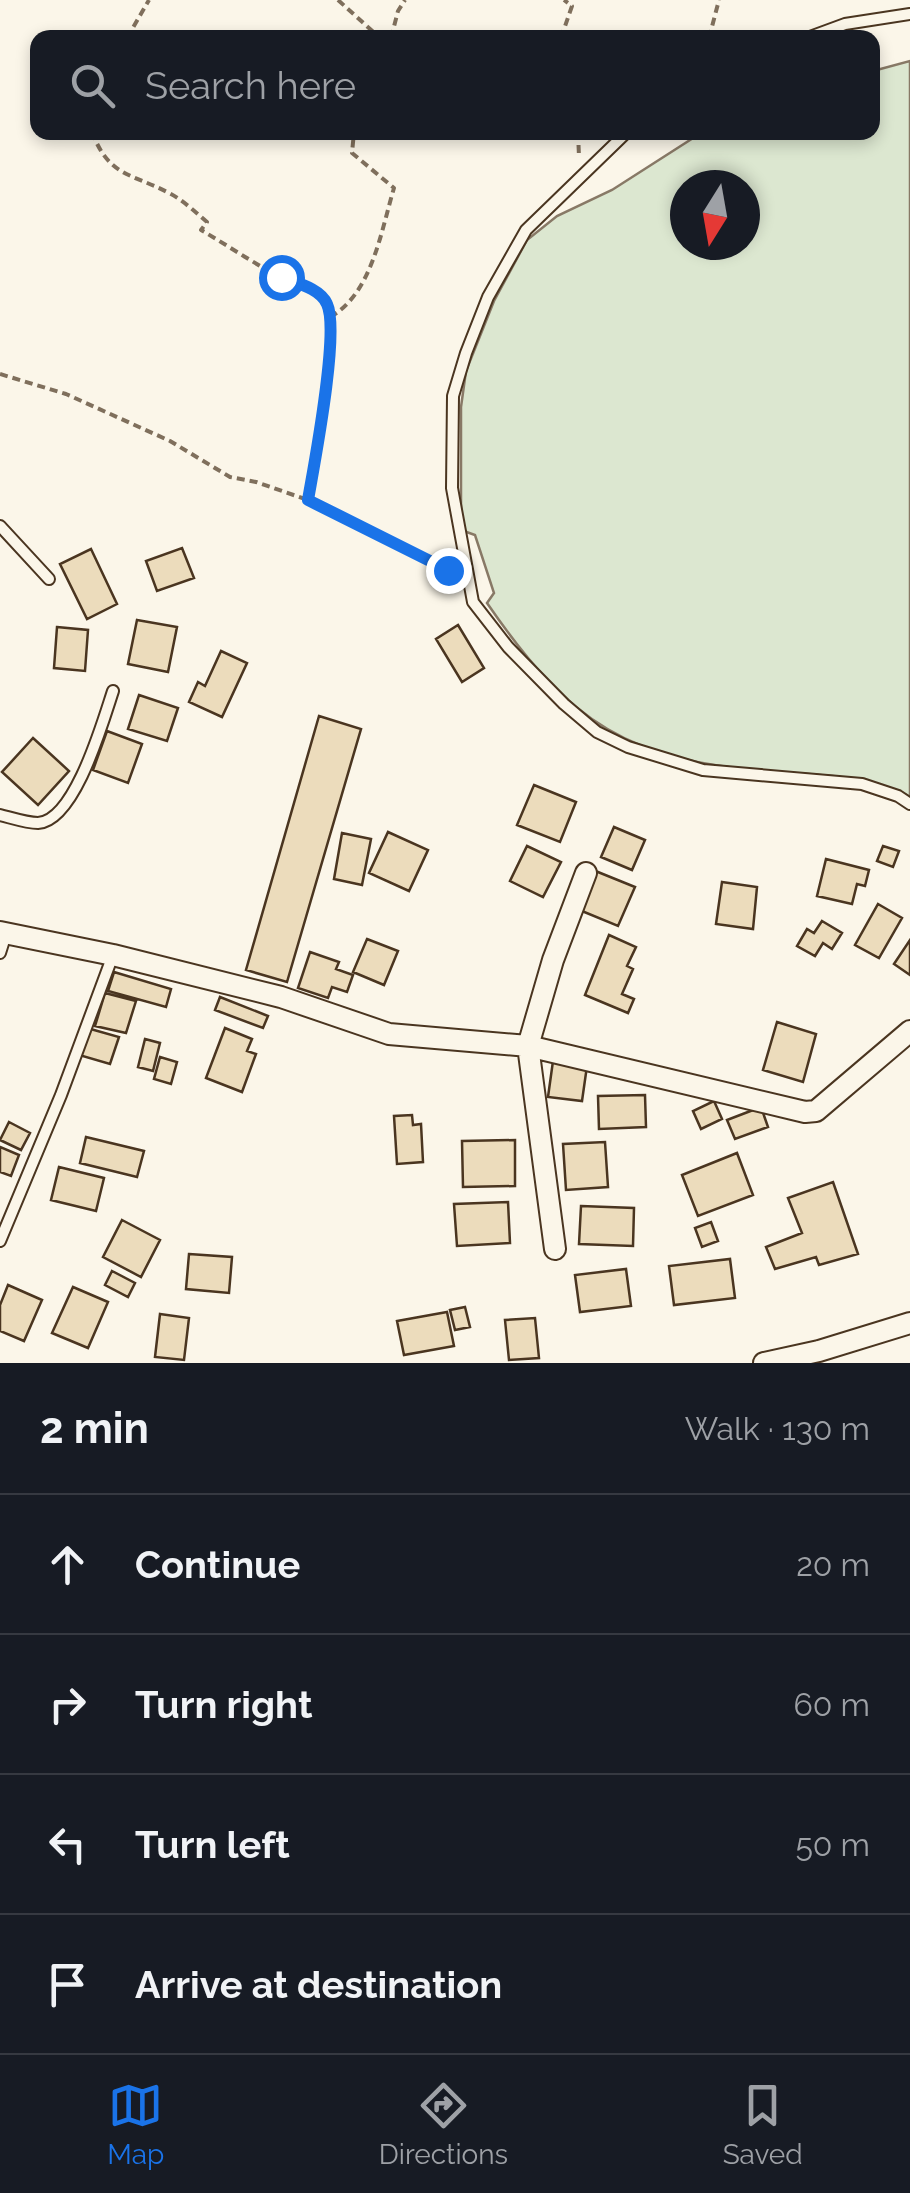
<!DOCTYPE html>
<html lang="en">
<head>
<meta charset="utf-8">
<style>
  body { margin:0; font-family:Raleway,sans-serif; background:#20242c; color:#f1f3f6 }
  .compass { position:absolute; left:670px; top:170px; width:90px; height:90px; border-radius:50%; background:#171b24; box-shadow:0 5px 15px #0003; rotate:191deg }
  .stop { position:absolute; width:30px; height:30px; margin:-22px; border:8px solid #1a73e8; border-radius:50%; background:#fff }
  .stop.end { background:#1a73e8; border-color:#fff; box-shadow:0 2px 10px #0008 }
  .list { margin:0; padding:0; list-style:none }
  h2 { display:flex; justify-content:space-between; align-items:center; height:130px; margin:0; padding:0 40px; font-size:42px }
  h2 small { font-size:32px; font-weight:400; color:#9ea1a6 }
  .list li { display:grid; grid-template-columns:65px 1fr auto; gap:30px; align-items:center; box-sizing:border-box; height:140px; padding:0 40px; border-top:2px solid #363941 }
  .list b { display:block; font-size:38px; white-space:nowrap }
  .list em { font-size:32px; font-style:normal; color:#9ea1a6 }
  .icon { flex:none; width:55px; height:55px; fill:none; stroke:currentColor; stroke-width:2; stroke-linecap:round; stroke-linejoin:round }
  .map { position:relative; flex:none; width:910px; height:1363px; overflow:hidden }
  .search { position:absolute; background:#171b24; box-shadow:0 5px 15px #0003; left:30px; right:30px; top:30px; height:110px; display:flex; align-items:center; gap:25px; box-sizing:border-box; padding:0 35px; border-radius:20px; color:#9ea1a6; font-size:38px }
  .sheet { height:690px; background:#171b24 }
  nav { display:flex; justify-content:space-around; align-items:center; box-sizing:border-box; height:140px; border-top:2px solid #363941; background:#171b24; font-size:28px; color:#9ea1a6 }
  nav a { display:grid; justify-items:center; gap:5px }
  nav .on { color:#1a73e8 }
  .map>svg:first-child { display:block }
</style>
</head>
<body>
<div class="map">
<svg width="910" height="1363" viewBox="0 0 910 1363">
  <rect width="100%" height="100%" fill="#fbf6e9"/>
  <path fill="#dce7d0" stroke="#887966" stroke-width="2.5" fill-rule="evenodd" d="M910 61V798C869 775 822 775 776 772 628 761 571 725 487 603L494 593 475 535 461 530V407L466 371 494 301 527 240 557 216 612 190 701 133 872 132 873 71ZM685 185H745V245H685Z"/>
  <path fill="#ecdcbc" stroke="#4a3520" stroke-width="2.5" d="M182 548 194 578 157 591 146 561Z
    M91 549 117 604 87 619 60 564Z
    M137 620 177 627 168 672 128 664Z
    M458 625 484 668 462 682 436 639Z
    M57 627 88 630 85 671 54 668Z
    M221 651 247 663 222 717 189 702 198 682 205 686Z
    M139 695 178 708 167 741 128 729Z
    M319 716 361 729 287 982 246 970Z
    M107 731 142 744 128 783 93 770Z
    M33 738 69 771 38 805 2 772Z
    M534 785 576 802 560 842 517 825Z
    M614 827 645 840 632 870 601 857Z
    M388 832 428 850 409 891 369 873Z
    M342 833 371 839 362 885 334 879Z
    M527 846 561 862 543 897 510 881Z
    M883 846 899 851 893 867 877 861Z
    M826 859 869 870 865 886 857 884 852 904 817 896Z
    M593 870 635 887 618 926 577 909Z
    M722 882 757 887 753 929 716 924Z
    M878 904 902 918 879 958 855 945Z
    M822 921 842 933 832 949 823 943 815 956 797 946 807 929 814 933Z
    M609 935 636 947 627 966 633 969 622 994 634 999 628 1013 585 995Z
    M367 939 398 951 384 985 353 972Z
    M910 940V975L894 964Z
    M310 952 339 962 336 969 353 975 347 992 332 987 328 998 298 988Z
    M114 972 171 989 166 1007 108 991Z
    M105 993 136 1001 126 1033 95 1026Z
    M220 997 268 1016 263 1028 215 1010Z
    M777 1022 816 1034 803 1082 763 1070Z
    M87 1028 119 1037 110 1064 79 1055Z
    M225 1028 252 1039 247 1051 256 1054 242 1092 206 1078Z
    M145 1039 160 1043 153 1071 138 1067Z
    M160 1057 177 1062 171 1084 154 1079Z
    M553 1061 587 1066 582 1101 548 1097Z
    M645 1095 646 1127 599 1129 598 1096Z
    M714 1101 722 1119 701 1129 693 1111Z
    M761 1107 768 1127 735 1139 727 1120Z
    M412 1115 413 1125 421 1124 423 1162 397 1164 394 1116Z
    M9 1122 30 1133 21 1150 0 1140Z
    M86 1137 144 1151 137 1177 80 1163Z
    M515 1140V1186L463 1187 462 1141Z
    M605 1142 608 1187 566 1190 563 1144Z
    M0 1147 19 1155 11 1176 0 1172Z
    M737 1153 753 1195 698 1216 682 1175Z
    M59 1167 104 1178 96 1211 51 1200Z
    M833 1182 858 1254 819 1265 816 1257 775 1269 766 1247 802 1233 788 1198Z
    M508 1202 510 1243 457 1246 454 1204Z
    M581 1206 634 1208 633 1246 579 1244Z
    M122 1220 160 1240 141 1277 103 1257Z
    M711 1222 718 1241 702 1247 695 1228Z
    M189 1254 232 1257 229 1293 186 1289Z
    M730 1259 735 1298 674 1305 669 1266Z
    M626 1269 631 1306 580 1312 575 1275Z
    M112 1271 135 1283 128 1297 105 1285Z
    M8 1285 42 1300 24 1341 0 1331V1305Z
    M73 1287 108 1302 88 1348 52 1333Z
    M465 1307 470 1327 455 1330 450 1310Z
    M447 1312 454 1346 404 1355 397 1321Z
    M160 1314 189 1318 184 1360 155 1357Z
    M535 1318 539 1358 509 1360 505 1320Z"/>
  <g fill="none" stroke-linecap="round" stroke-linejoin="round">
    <g stroke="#4a3520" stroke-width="14">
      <path id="lane" d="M807 38 845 24 910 14
        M627 132 526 230 488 297 466 353 453 396 452 488 473 602 508 647 564 704 597 732 628 747 703 770 862 784 898 796 910 804
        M0 526 49 579
        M0 815C12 818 27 823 38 823 75 821 103 721 113 691
        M0 953 6 934
        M0 1241 61 1095 113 955"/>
    </g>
    <g stroke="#4a3520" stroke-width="24">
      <path id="street" d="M0 932 113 955 281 997 389 1034 528 1046 805 1112 816 1111 910 1031
        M555 1249 528 1046 553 960 586 873
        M764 1363 819 1351 910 1323"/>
    </g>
    <path stroke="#7f6f5c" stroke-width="4" stroke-dasharray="8 5" stroke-linecap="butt" d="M338 0 380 38
      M127 38 149 0
      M391 38 398 11 405 0
      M561 38 572 6 564 0
      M709 38 719 0
      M92 132C109 177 131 173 169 193 183 200 195 212 207 222L201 230C227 245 253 263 280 277 294 284 311 286 321 297 344 321 314 465 308 500
      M578 132 579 157
      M330 317C372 294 381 231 394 188L352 153 354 132
      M0 374 66 394 170 441 230 477 256 482 308 500 452 572"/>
    <use href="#lane" stroke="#fbf6e9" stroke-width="10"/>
    <use href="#street" stroke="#fbf6e9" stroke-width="20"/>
  </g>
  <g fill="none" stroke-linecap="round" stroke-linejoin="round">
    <path stroke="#1a73e8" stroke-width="12" d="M281 277C296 283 320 288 327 304 340 332 314 465 308 500L448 570"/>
  </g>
</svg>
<svg class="compass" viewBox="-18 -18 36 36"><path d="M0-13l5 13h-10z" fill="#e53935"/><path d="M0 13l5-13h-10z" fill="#9ea1a6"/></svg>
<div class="stop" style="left:281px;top:277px"></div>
<div class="stop end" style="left:448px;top:570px"></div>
<div class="search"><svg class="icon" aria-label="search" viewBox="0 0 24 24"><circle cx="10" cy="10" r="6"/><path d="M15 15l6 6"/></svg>Search here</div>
</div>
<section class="sheet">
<h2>2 min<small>Walk · 130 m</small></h2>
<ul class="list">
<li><svg class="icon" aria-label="ahead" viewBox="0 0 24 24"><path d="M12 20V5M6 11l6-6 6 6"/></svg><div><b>Continue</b></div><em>20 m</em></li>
<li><svg class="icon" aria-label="right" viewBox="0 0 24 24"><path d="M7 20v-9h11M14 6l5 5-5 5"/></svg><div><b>Turn right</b></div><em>60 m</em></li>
<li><svg class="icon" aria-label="left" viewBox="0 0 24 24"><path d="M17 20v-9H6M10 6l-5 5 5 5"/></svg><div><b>Turn left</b></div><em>50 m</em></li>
<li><svg class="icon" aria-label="arrive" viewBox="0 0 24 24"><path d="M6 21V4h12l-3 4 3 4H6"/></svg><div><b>Arrive at destination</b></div></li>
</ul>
</section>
<nav>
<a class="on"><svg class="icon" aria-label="map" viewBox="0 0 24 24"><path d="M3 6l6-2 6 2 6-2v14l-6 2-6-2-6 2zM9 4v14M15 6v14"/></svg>Map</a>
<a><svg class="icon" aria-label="directions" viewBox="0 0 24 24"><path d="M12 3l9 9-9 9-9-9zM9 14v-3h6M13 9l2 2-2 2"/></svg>Directions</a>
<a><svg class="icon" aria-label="saved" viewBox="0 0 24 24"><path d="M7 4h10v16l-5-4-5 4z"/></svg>Saved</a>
</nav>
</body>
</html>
